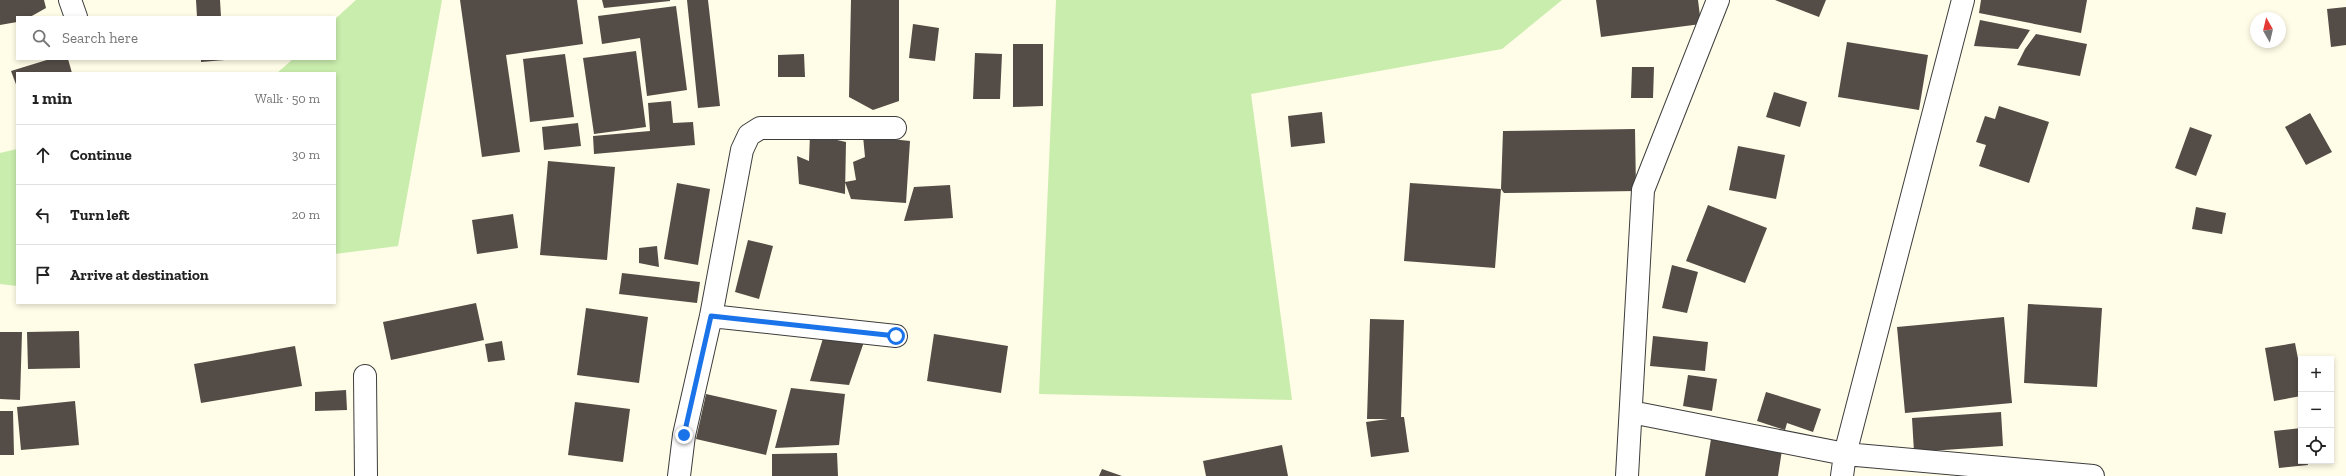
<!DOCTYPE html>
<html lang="en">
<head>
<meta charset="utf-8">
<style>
  body { margin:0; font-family:"Zilla Slab",serif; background:#f6f6f6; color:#222 }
  .controls { position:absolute; right:12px; bottom:12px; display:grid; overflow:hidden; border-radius:0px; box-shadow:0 2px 6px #0003 }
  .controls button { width:36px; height:36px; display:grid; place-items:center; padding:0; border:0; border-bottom:1px solid #e0e0e0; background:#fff; color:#222; font:20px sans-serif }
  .compass { position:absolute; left:2250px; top:12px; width:36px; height:36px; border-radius:50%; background:#fff; box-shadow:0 2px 6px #0003; rotate:352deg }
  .stop { position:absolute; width:12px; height:12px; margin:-9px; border:3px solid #1a73e8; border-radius:50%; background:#fff }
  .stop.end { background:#1a73e8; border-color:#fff; box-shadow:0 1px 4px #0008 }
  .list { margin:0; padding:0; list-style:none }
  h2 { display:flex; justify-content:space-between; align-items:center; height:52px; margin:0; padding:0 16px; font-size:17px }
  h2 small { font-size:13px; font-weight:400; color:#767676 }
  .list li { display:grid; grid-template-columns:26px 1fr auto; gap:12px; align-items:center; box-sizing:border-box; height:60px; padding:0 16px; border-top:1px solid #e0e0e0 }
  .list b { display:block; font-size:15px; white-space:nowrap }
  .list em { font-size:13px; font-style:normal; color:#767676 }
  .icon { flex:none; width:22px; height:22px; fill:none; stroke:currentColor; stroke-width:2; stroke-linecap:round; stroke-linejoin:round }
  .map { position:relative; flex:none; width:2346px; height:476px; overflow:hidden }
  .search { position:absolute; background:#fff; box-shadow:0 2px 6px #0003; left:16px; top:16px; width:320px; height:44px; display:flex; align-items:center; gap:10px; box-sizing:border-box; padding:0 14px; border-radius:0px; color:#767676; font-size:15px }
  .panel { position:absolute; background:#fff; box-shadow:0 2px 6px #0003; left:16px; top:72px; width:320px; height:232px; border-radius:0px }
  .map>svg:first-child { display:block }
</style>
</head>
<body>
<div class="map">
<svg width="2346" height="476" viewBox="0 0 2346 476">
  <rect width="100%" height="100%" fill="#fffce7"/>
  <path fill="#c9edad" d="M356 0H442L398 246 335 254V73H277L293 59H335V19Z
    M1056 0H1562L1502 49 1251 94 1292 400 1039 394Z
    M17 149V286L0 284V153Z"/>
  <path fill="#544c46" d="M0 0H44L46 8 30 17H17V22L0 25Z
    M196 0H220L221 17H197Z
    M460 0H577L583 44 506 55 520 152 482 157Z
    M602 0H670V1L604 8Z
    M687 0H708L720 106 698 108Z
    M851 0H899V101L873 110 849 97Z
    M1596 0H1698L1701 24 1601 37Z
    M1775 0H1826L1819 17Z
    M1981 0H2087L2081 33 1979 13Z
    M676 6 687 90 647 96 640 38 602 44 598 16Z
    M2346 7V45L2331 47 2327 9Z
    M1980 20 2030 30 2018 49 1974 46Z
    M913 24 939 28 935 61 909 58Z
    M2036 34 2087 44 2080 76 2017 65 2025 49Z
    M1847 42 1928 55 1919 110 1838 97Z
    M1013 44H1043V106L1013 107Z
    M636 51 646 127 594 134 583 58Z
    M975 53 1002 54 1000 99H973Z
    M565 54 574 117 530 122 523 59Z
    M804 54 805 77H778V55Z
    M50 59H68L72 73H17V87L11 71Z
    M201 59H224L225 60 201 62Z
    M1632 67H1654L1653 98H1631Z
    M1774 92 1807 102 1800 127 1766 117Z
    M671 101 673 123 693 122 695 145 594 154 593 136 650 131 648 103Z
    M1999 106 2049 122 2029 183 1979 166 1986 145 1976 142 1985 116 1995 119Z
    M1322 112 1325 143 1291 147 1288 116Z
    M2310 113 2332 152 2306 165 2285 127Z
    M578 123 581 146 544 150 542 127Z
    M2190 127 2212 135 2196 176 2175 168Z
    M1635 129 1636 191 1504 193 1501 189 1495 268 1404 261 1410 183 1501 189 1503 131Z
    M810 134 846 142 845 194 799 184 797 156 809 161Z
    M863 136 910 141 906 203 851 199 845 182 856 180 853 162 865 157Z
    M1738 146 1785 155 1776 199 1729 190Z
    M548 161 615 167 607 260 540 255Z
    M677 183 710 189 698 265 664 259Z
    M950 185 953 218 904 221 914 187Z
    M1708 205 1767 228 1745 283 1686 261Z
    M2196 207 2226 213 2222 234 2192 229Z
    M513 214 518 248 477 254 472 220Z
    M748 240 773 246 759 299 735 292Z
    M657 246 659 267 639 263V248Z
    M1672 265 1698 272 1687 313 1662 308Z
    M622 273 700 282 697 303 619 294Z
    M476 303 484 340 391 360 383 322Z
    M2028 304 2102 308 2097 387 2024 383Z
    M586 308 648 317 639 383 577 375Z
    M2004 317 2012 403 1905 413 1897 327Z
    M1370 319 1404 320 1401 417H1404L1409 452 1371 457 1366 422 1388 419H1367Z
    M79 331 80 368 28 369 27 332Z
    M0 332H22L20 400 0 399Z
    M934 334 1008 346 1001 393 927 381Z
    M824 335 865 339 849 385 810 381Z
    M1653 336 1708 342 1705 371 1650 366Z
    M502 341 505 360 488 362 485 344Z
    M2295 343 2301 374V396L2274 401 2265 348Z
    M295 346 302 386 201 403 194 364Z
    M1688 375 1717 379 1712 411 1683 406Z
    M791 388 845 394 839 445 775 448Z
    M346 390 347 410 315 411V392Z
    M1766 392 1821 409 1813 432 1787 423 1785 430 1757 421Z
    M706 394 777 410 766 455 696 439Z
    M75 401 79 445 21 450 17 407Z
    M575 402 630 409 623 462 568 455Z
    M0 411H13L14 455H0Z
    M2001 412 2003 446 1914 452 1912 418Z
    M2301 428V461H2307L2308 465 2279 468 2274 431Z
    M1711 439 1782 450 1778 476H1705Z
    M1282 445 1288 476H1206L1203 461Z
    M837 453 838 476H772V454Z
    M1102 469 1122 476H1099Z"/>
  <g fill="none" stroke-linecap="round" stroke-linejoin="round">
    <g stroke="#3d3d3d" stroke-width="24">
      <path id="minor" d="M70 0 76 17
        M1963 0 1845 454 2093 476
        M711 316 896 336
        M365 376 366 476
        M1631 412 1845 454 1842 476
        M679 476 684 435 711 316 742 150 749 135 760 128H895
        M1627 476 1643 190 1718 0"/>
    </g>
    <use href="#minor" stroke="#fff" stroke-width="22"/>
  </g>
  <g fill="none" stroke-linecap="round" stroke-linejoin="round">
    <path stroke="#1a73e8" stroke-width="5" d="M684 435 711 316 896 336"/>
  </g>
</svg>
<div class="controls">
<button>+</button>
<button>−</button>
<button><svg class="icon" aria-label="locate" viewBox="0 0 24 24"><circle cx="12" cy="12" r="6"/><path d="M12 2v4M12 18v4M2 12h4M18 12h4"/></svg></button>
</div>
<svg class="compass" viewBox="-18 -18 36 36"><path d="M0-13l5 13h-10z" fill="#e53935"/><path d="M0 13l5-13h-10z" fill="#767676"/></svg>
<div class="stop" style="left:896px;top:336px"></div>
<div class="stop end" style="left:684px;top:435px"></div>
<div class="search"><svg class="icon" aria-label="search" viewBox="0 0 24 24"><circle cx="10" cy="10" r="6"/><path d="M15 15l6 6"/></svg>Search here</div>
<section class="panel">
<h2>1 min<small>Walk · 50 m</small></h2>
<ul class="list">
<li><svg class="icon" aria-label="ahead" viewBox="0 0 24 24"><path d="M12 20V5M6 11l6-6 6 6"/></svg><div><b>Continue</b></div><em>30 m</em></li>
<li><svg class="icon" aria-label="left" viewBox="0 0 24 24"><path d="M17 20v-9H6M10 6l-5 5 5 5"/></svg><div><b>Turn left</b></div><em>20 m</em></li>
<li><svg class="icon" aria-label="arrive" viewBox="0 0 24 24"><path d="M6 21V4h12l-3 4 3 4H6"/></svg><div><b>Arrive at destination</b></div></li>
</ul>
</section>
</div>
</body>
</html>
